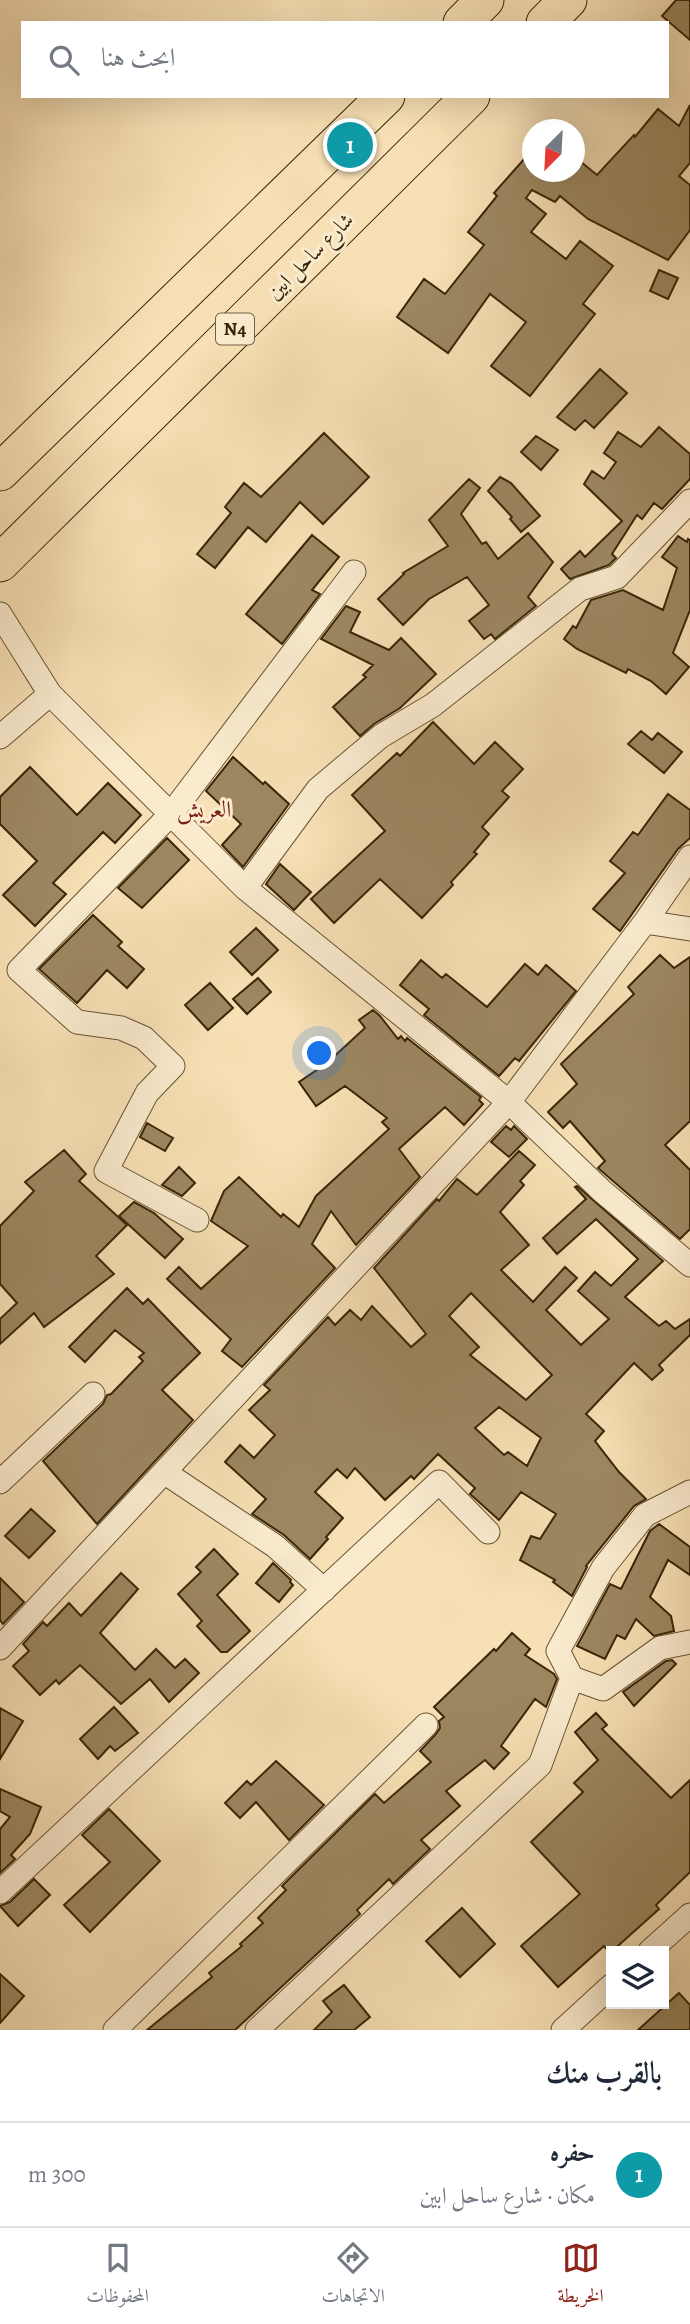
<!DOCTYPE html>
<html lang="ar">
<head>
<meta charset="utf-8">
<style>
  body { margin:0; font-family:Alegreya,Amiri,serif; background:#f2f2f3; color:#1f2937; direction:rtl }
  .controls { position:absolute; right:21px; bottom:21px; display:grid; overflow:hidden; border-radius:0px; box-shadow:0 7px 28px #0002 }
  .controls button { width:63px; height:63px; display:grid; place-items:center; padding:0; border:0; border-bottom:2px solid #e0e1e3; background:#fff; color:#1f2937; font:35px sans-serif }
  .compass { position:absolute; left:522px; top:119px; width:63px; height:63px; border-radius:50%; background:#fff; box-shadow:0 7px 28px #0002; rotate:204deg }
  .you { position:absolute; left:320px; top:1054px; width:24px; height:24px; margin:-18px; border:5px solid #fff; border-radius:50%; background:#1a73e8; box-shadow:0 0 0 10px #1a73e833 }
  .badge { display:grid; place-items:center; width:46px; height:46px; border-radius:50%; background:#8f2418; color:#fff; font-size:23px; font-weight:700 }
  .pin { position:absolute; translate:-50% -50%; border:4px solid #fff; box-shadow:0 2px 7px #0006 }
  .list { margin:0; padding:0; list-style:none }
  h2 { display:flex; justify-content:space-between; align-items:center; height:91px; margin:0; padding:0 28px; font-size:30px }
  h2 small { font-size:23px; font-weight:400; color:#747a83 }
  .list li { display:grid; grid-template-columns:46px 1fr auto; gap:21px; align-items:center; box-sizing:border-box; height:105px; padding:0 28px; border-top:2px solid #e0e1e3 }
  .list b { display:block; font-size:26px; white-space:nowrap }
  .list p { margin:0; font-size:23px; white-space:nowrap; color:#747a83 }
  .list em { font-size:23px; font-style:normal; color:#747a83 }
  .icon { flex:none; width:38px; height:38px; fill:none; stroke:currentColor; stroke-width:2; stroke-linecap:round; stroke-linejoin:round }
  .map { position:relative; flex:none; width:690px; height:2030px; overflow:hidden; direction:ltr }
  .search { position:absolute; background:#fff; box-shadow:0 7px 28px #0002; left:21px; right:21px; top:21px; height:77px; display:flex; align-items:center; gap:18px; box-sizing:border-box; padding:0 24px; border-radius:0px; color:#747a83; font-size:26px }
  .sheet { height:196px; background:#fff }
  nav { display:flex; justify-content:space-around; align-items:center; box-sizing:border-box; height:98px; border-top:2px solid #e0e1e3; background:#fff; font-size:19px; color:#747a83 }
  nav a { display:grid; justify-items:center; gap:4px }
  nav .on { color:#8f2418 }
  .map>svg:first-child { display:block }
</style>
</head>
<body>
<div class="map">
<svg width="690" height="2030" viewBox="0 0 690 2030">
  <rect width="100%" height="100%" fill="#f7e0b5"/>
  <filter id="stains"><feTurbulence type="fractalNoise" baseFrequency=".00286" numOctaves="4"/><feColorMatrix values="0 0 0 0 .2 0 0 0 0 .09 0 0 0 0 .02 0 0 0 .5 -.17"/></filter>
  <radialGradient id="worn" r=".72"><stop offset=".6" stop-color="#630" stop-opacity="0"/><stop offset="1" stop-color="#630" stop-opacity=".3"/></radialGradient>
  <path fill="#9c8761" stroke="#3a2607" stroke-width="2" fill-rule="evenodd" d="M676 0H690V40L662 16Z
    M690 105V163L679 176 690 185V230L668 260 588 219 560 196 555 202 532 190 526 198 546 214 531 232 566 259 580 241 613 266 583 304 595 314 530 396 491 366 526 322 490 294 448 353 397 317 424 279 445 294 484 245 468 232 497 196 494 193 533 149V172H575V157L597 175 634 135 635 137 658 109 679 126Z
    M659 270 678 278 668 299 650 291Z
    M600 369 627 393 594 428 585 420 575 430 557 417Z
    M659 427 690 454V479L662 509 654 503 642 519 637 515 612 554 616 558 609 565 570 579 561 569 580 551 585 557 622 521 584 484 592 471 604 479 616 462 604 453 618 432 641 447Z
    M324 433 369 477 323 524 300 502 266 542 248 527 215 568 197 554 231 513 225 507 244 483 261 497Z
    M536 436 558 450 541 470 521 452Z
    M500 477 511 483 540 516 521 532 510 519 512 517 488 491Z
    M469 479 480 488 461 514 482 544 486 542 498 559 528 533 553 562 528 597 536 606 495 639 491 634 484 639 469 621 489 605 467 577 429 599 403 625 378 599 404 574 403 573 448 546 429 520Z
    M312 535 339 557 312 590 320 594 282 644 246 614Z
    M678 536 687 542 688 539 690 540V610L673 653 689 667 666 694 651 681 628 669 626 673 577 649 564 639 573 626 576 628 591 600 623 590 663 610 677 568 662 557Z
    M346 606 360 612 350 632 389 650 401 638 436 674 400 708 374 724 360 736 333 707 366 677 363 675 373 665 321 639Z
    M433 722 474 764 495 742 523 769 502 791 509 797 482 827 489 834 474 852 477 854 451 882 453 885 422 918 380 879 334 923 311 899 385 831 352 795 397 753 400 756Z
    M641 731 652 740 658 733 682 752 664 773 628 744Z
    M233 757 263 784 265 782 289 804 243 867 222 845 241 824 206 791Z
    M30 767 77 815 108 783 141 815 115 843 103 832 53 883 66 894 35 926 3 895 37 861 0 824V797Z
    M668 794 690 810V838L678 849 620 931 593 909 625 873 610 861 633 832 638 835Z
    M167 838 189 860 142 908 118 888Z
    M280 864 311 892 294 910 266 884Z
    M93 915 122 942 118 946 144 969 127 988 107 970 77 1003 39 969Z
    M256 928 278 950 252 975 230 952Z
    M660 955 674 968 690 957V1121L665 1145 690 1170V1229L680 1239 598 1168 605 1161 570 1121 563 1128 548 1112 577 1084 561 1064 634 994 628 987Z
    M421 960 442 978 446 974 487 1007 525 964 538 975 546 965 576 991 519 1061 515 1058 499 1076 424 1015 429 1009 400 985Z
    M258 978 271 992 247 1014 233 999Z
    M210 983 233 1008 208 1030 185 1005Z
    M373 1010 380 1016 398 1039 401 1036 405 1041 407 1038 481 1097 479 1100 483 1104 464 1125 445 1107 399 1149 420 1177 356 1245 331 1211 312 1244 335 1268 242 1367 222 1351 231 1339 167 1279 179 1267 201 1289 248 1246 211 1221 224 1191 239 1177 281 1217 283 1214 299 1227 316 1196 389 1129 382 1122 387 1118 345 1086 316 1106 299 1082 327 1063 365 1028 359 1020Z
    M147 1123 173 1138 165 1151 140 1137Z
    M506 1126 511 1130 514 1126 527 1139 509 1157 491 1142Z
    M64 1150 86 1174 79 1181 127 1225 96 1256 114 1274 44 1327 34 1313 0 1344V1319L17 1303 0 1284V1226L34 1191 25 1182Z
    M519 1151 535 1165 520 1181 524 1185 500 1212 529 1245 501 1270 533 1302 565 1267 577 1278 546 1310 581 1345 609 1319 578 1291 595 1272 611 1286 638 1259 596 1219 557 1254 543 1238 586 1199 575 1187 577 1186 663 1261 625 1297 659 1326 666 1321 675 1329 690 1319V1335L659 1365 663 1370 652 1380 634 1363 586 1414 604 1431 595 1441 619 1472 646 1499 634 1506 586 1566 587 1567 572 1596 553 1582 555 1580 520 1560 531 1536 540 1539 556 1514 521 1492 499 1520 470 1494 475 1488 438 1454 414 1479 411 1476 385 1500 355 1468 347 1478 337 1469 315 1492 343 1518 326 1537 328 1539 310 1559 284 1535 252 1514 266 1499 225 1462 240 1445 254 1458 275 1435 249 1410 270 1390 264 1385 328 1317 335 1325 350 1310 361 1320 372 1306 411 1347 426 1334 374 1268 437 1199 439 1201 457 1179 477 1195ZM471 1293 552 1375 526 1400 470 1355 479 1347 449 1316ZM499 1407 541 1438 527 1466 508 1452 504 1455 475 1428Z
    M179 1167 195 1183 182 1196 162 1185Z
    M134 1202 154 1213 183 1239 165 1258 119 1216Z
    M127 1288 143 1304 148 1299 200 1353 162 1390 193 1420 97 1524 43 1461 103 1404 107 1395 111 1394 143 1361 139 1357 144 1353 115 1330 85 1362 69 1347Z
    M31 1509 55 1531 29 1558 5 1536Z
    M659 1524 690 1547V1575L668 1560 650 1597 671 1616 674 1631 654 1636 636 1619 625 1639 617 1635 605 1659 577 1646 610 1584 621 1589 650 1531Z
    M214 1549 238 1574 217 1595 250 1631 227 1652H221L197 1626 202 1621 178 1594 201 1572 196 1567Z
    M273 1563 291 1580 290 1582 293 1585 279 1602 256 1583Z
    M121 1573 138 1589 100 1633 135 1670 156 1649 175 1668 185 1659 199 1673 169 1702 150 1679 121 1704 80 1665 59 1684 56 1680 40 1695 13 1666 29 1651 23 1644 43 1622 47 1626 69 1603 81 1616Z
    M0 1578 24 1602 3 1624 0 1620Z
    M512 1633 530 1649 525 1655 554 1674 557 1679 546 1707 535 1699 501 1746 509 1753 494 1769 485 1760 446 1791 460 1806 421 1840 430 1849 393 1884 389 1879 357 1910 360 1914 235 2030H147L212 1977 209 1973 242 1946 240 1944 263 1923 258 1918 286 1890 282 1886 375 1794 384 1803 431 1762 420 1751 436 1734 440 1728 439 1721 444 1717 434 1707 494 1649 496 1651Z
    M672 1660 676 1664 634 1706 623 1692 666 1661Z
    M114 1707 138 1733 115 1751 110 1746 98 1759 80 1739Z
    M0 1708 23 1721 0 1759Z
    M596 1713 607 1725 602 1729 671 1798 690 1780V1872L656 1905 659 1909 610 1953 604 1946 558 1987 521 1946 580 1894 531 1842 583 1792 574 1783 598 1760 575 1732Z
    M276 1761 324 1805 289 1840 256 1802 240 1818 225 1803 247 1781 251 1785Z
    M0 1789 41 1807 30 1834 11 1855 15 1859 0 1873V1829L10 1817 0 1811Z
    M109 1809 160 1861 90 1932 64 1905 110 1862 82 1835Z
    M34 1879 50 1895 18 1926 0 1906 10 1902Z
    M462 1908 495 1944 460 1977 426 1941Z
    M0 1974 24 1996 0 2023Z
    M344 1985 370 2017 354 2030H314L332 2012 323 2001Z
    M679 1993 690 2005V2030H638Z"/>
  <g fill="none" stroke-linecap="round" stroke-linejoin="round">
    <g stroke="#695432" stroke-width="25">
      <path id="minor" d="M0 614 50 694 0 737
        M50 694 245 888 509 1102 602 1191 690 1265
        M245 888 318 789 381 736 433 705 580 589 617 577 690 501
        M645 922 690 857
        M197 1220 106 1171 147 1093 173 1066 144 1038 121 1028 77 1022 19 970 171 814 354 572
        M164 1472 275 1546 324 1590
        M0 1482 93 1394
        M0 1648 509 1102 645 922 690 929
        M572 1678 603 1689 660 1648 690 1642
        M0 1892 439 1482 488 1532
        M650 1951 690 1915
        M115 2030 426 1725
        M257 2030 540 1765 572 1678 558 1651 603 1568 645 1515 690 1492
        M563 2030 611 1986"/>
    </g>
    <g stroke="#3a2607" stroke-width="39">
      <path id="trunk" d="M462 23 485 0
        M545 23 568 0
        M0 472 386 96
        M0 563 471 96"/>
    </g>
    <use href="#minor" stroke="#faebcf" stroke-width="23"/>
    <use href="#trunk" stroke="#f7e0b5" stroke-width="37"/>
  </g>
  <g text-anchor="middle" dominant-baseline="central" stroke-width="6" stroke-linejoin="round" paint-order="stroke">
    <rect fill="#faebcf" stroke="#746143" stroke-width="2" x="216" y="313.5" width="38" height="31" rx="5"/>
    <g font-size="19" font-weight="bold" fill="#3a2607">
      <text x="235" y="329">N4</text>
    </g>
    <g font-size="21" fill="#3a2607" stroke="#faebcf">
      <text transform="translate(310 256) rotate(-45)">شارع ساحل ابين</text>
    </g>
    <g font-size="23" fill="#7a1f14" stroke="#faebcf">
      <text x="204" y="809">العريش</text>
    </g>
  </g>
  <rect width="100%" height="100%" filter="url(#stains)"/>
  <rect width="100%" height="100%" fill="url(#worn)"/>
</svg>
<div class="controls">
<button><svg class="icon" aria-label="layers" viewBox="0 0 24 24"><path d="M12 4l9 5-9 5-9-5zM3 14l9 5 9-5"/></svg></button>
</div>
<svg class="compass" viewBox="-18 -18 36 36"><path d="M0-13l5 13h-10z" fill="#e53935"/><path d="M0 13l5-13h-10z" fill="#747a83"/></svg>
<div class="you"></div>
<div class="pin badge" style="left:350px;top:145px;background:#0f9aa8">1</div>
<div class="search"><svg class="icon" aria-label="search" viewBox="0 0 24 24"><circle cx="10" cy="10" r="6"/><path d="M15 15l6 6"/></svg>ابحث هنا</div>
</div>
<section class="sheet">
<h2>بالقرب منك<small></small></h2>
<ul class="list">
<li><span class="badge" style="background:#0f9aa8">1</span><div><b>حفره</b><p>مكان · شارع ساحل ابين</p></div><em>300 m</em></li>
</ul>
</section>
<nav>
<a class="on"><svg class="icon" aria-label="map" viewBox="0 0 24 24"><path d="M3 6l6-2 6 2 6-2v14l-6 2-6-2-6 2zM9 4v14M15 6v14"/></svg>الخريطة</a>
<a><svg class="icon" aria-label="directions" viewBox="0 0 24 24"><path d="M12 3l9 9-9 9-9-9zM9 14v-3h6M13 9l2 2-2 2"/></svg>الاتجاهات</a>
<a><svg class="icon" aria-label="saved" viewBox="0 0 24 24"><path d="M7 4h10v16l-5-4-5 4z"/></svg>المحفوظات</a>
</nav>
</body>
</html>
